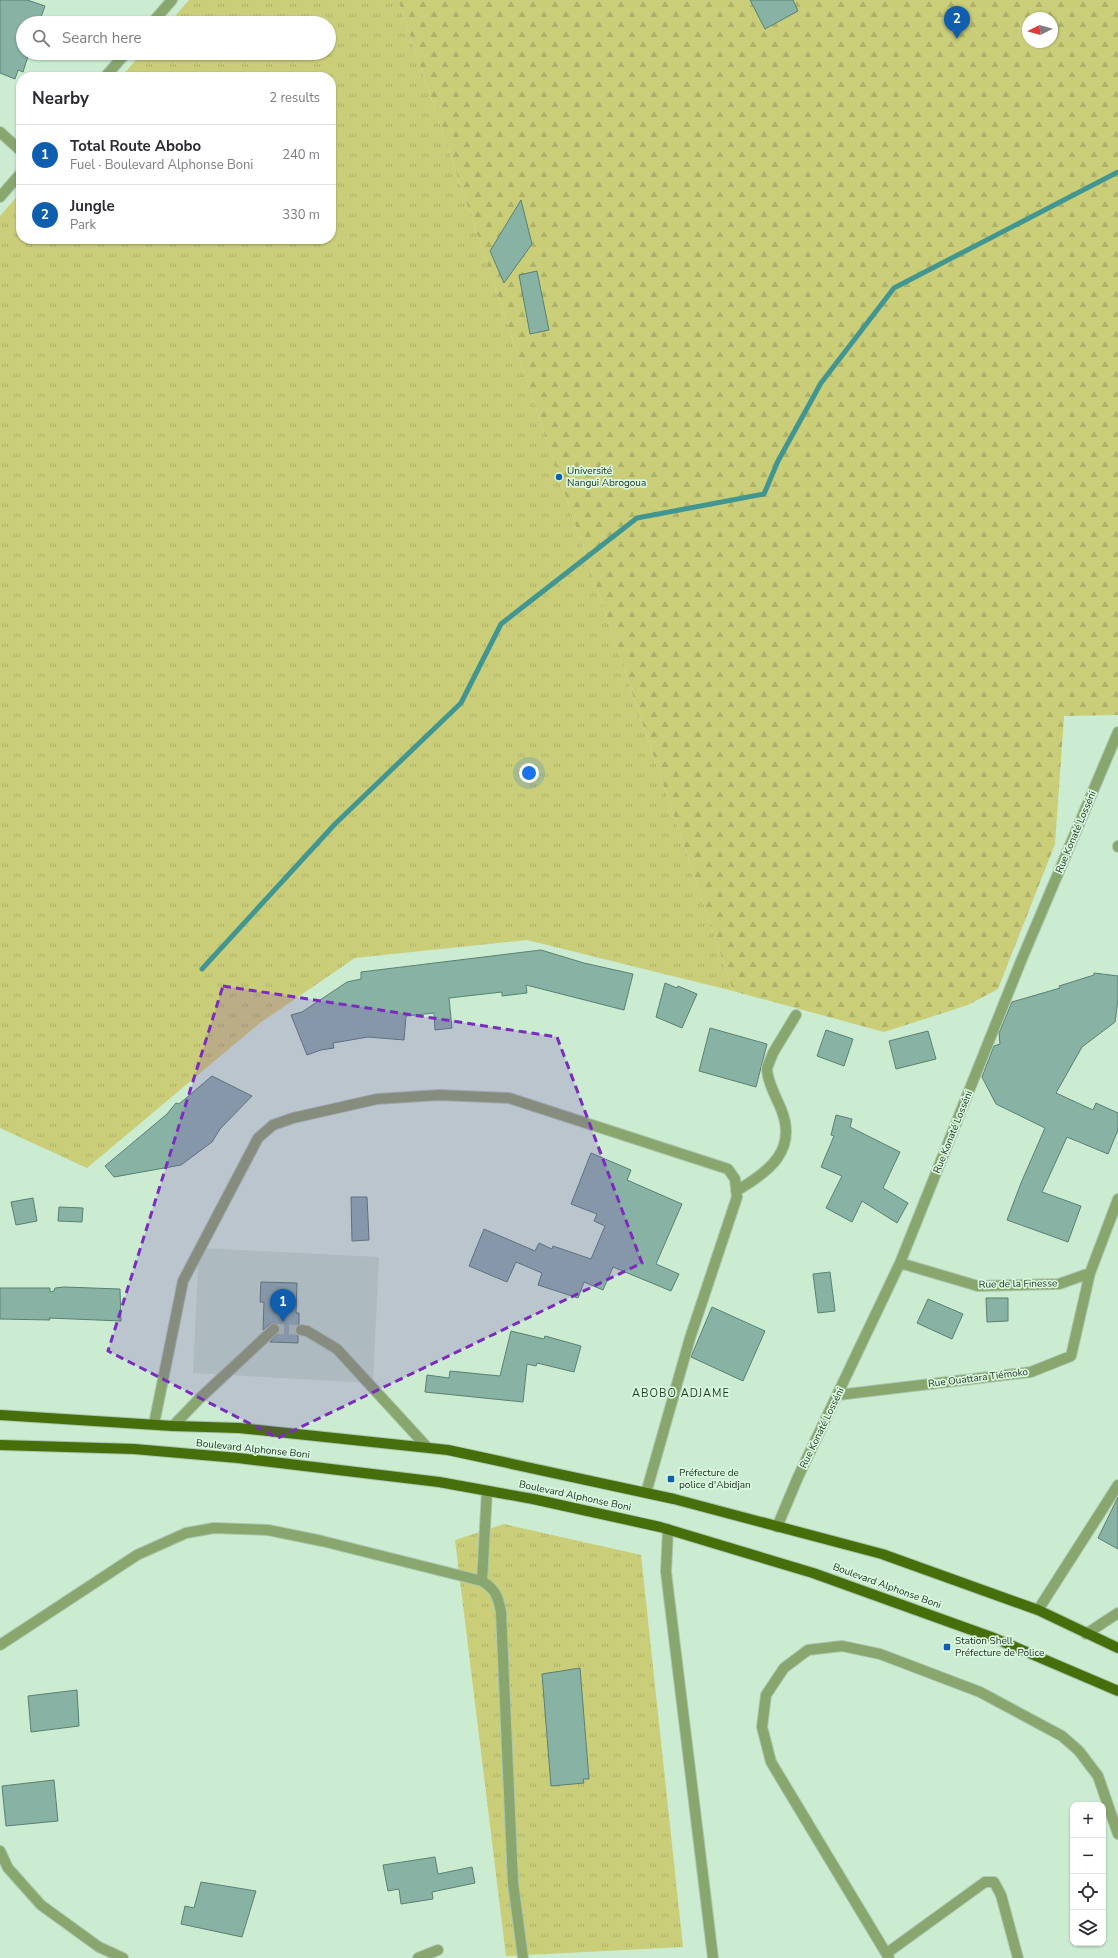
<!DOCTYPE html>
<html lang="en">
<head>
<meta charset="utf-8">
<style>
  body { margin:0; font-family:"Nunito Sans",sans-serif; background:#f2f2f3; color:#2b2b33 }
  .controls { position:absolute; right:12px; bottom:12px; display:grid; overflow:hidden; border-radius:8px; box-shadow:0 1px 3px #0004 }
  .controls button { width:36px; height:36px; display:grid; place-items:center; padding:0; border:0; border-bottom:1px solid #e1e1e2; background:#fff; color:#2b2b33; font:20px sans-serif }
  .compass { position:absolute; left:1022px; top:12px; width:36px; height:36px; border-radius:50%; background:#fff; box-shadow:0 1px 3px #0004; rotate:265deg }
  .you { position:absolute; left:529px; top:773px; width:14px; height:14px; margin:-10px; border:3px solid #fff; border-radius:50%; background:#1a73e8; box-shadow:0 0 0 6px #1a73e833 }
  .badge { display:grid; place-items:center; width:26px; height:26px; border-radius:50%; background:#105fae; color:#fff; font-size:13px; font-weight:700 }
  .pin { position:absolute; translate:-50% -33px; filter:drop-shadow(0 1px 2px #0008) }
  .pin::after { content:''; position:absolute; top:21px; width:14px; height:12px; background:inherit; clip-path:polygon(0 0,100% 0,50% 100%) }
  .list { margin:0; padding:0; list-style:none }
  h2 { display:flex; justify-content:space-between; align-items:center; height:52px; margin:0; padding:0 16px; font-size:17px }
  h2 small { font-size:13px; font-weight:400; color:#7c7c81 }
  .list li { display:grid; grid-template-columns:26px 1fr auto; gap:12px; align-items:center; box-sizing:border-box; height:60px; padding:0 16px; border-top:1px solid #e1e1e2 }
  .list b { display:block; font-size:15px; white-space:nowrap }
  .list p { margin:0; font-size:13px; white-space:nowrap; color:#7c7c81 }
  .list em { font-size:13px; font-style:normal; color:#7c7c81 }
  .icon { flex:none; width:22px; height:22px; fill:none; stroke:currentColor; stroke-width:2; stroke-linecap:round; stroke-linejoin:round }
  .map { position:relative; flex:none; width:1118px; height:1958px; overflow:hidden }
  .search { position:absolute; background:#fff; box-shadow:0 1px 3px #0004; left:16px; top:16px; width:320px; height:44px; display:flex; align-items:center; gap:10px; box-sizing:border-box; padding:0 14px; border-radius:22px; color:#7c7c81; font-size:15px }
  .panel { position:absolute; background:#fff; box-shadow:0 1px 3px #0004; left:16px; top:72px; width:320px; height:172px; border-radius:16px }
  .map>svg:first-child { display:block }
</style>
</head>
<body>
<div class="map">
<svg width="1118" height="1958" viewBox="0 0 1118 1958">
  <defs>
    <pattern id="grass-tufts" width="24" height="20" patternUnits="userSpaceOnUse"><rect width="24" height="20" fill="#cbce79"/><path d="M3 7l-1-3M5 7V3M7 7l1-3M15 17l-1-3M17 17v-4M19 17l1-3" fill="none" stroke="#aeb169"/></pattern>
    <pattern id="forest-firs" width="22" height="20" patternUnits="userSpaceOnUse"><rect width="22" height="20" fill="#cbce79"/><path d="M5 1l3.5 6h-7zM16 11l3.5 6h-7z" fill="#aeb169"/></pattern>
  </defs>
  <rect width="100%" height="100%" fill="#cbecd1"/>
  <path fill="#b9dfc1" d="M199 1248 379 1257 373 1383 193 1373Z"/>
  <path fill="url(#grass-tufts)" d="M189 0H398L733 991 527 940 355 958 260 1023 87 1168 0 1128V216L21 192V239H331V77H121L142 53H329V23H169Z
    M504 1524 641 1555 683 1947 506 1956 455 1540Z"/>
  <path fill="url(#forest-firs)" fill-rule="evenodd" d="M398 0H1118V715L1064 716 1055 844 998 989 968 1005 884 1032 733 991ZM1028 18H1052V42H1028Z"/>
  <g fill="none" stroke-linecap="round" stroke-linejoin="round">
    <path stroke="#429691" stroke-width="5" d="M202 969 335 824 461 703 501 624 637 518 764 494 778 461 821 383 894 288 1118 172"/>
  </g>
  <path fill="#88b2a3" stroke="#588173" d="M0 0H27L45 6 39 23H23V53H29L23 72 18 70 15 79 0 73Z
    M750 0H793L798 11 765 29Z
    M521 200 532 244 504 283 490 251Z
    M537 271 549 330 530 334 519 275Z
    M541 950 584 963 633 974 624 1010 526 985 527 993 502 996V992L449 998 452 1028 435 1030 434 1013 406 1016 404 1040 368 1037 333 1043 334 1048 321 1050 307 1055 291 1015 302 1012 347 982 361 979V972Z
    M1094 973 1118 976V1000L1115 1022 1082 1047 1056 1093 1093 1110 1096 1103 1118 1113V1130L1108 1154 1067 1137 1042 1192 1081 1206 1068 1242 1007 1220 1021 1183 1045 1128 996 1104 982 1077 994 1046 1000 1044 999 1033 1012 1002 1060 988 1059 986 1094 975Z
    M665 983 677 988 678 986 697 994 682 1028 656 1017Z
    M710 1028 767 1044 756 1087 699 1071Z
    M826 1030 853 1039 844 1066 817 1056Z
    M928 1031 936 1059 896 1069 889 1041Z
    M212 1076 252 1096 220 1129 212 1142 181 1165 114 1177 105 1166 167 1114 176 1103 179 1104Z
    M836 1115 852 1119 850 1127 900 1152 883 1188 908 1203 897 1223 862 1201 852 1222 826 1208 842 1176 821 1167 834 1136 831 1135Z
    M591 1153 631 1170 627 1180 682 1204 656 1264 679 1274 671 1291 613 1267 603 1290 584 1282 578 1298 538 1285 542 1273 516 1262 507 1282 469 1266 484 1229 535 1251 539 1243 552 1249 553 1246 591 1259 605 1226 594 1221 597 1214 571 1204Z
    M351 1197H367L369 1240 352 1241Z
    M33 1198 37 1221 16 1225 11 1202Z
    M59 1207 83 1208 82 1222 58 1221Z
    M830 1272 835 1311 818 1313 813 1274Z
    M261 1282 297 1283 296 1313H299V1324L295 1329 298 1336V1343L270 1342 280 1331V1327L276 1323 270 1324 263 1330 264 1302H260Z
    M64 1287 120 1289 121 1321 49 1318 50 1320 0 1319V1288H50V1292L54 1291 55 1288Z
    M986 1298H1008V1321L987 1322Z
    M928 1299 963 1314 952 1339 917 1323Z
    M712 1307 765 1331 743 1381 691 1357Z
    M511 1331 544 1339 545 1336 581 1346 574 1372 537 1363 536 1366 527 1364 523 1402 425 1392 427 1375 449 1378 450 1371 500 1376Z
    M1118 1497V1549L1098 1538Z
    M580 1668 589 1779H583L584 1783 551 1786 542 1674Z
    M77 1690 79 1726 31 1732 28 1696Z
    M54 1780 58 1821 6 1826 2 1786Z
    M435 1857 438 1874 472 1867 475 1883 432 1892 433 1899 401 1904 399 1889 388 1891 383 1865Z
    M201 1882 256 1891 242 1937 181 1924 185 1906 194 1908Z"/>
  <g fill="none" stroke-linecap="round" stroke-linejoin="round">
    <path stroke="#aac7af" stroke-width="10" stroke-dasharray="10 5" stroke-linecap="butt" d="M274 1329 301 1330"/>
    <g stroke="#aac7af" stroke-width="12">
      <path id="minor" d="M152 23 172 0
        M105 77 126 53
        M0 132 21 151
        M0 197 21 173
        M1118 847V846
        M736 1191C769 1172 798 1150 781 1109 776 1097 767 1081 767 1068L773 1053 796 1015
        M900 1263 978 1286 1059 1284 1090 1273
        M301 1330 307 1331 337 1349 427 1447
        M838 1395 1031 1372 1071 1356 1090 1273 1118 1199
        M154 1424 183 1281 258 1138 273 1125 293 1118 377 1099 439 1095 509 1098 728 1169 735 1179 737 1197 690 1338 646 1493
        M173 1426 199 1399 274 1329
        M777 1527 798 1477 900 1263 1021 961 1118 732
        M668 1529 666 1572 713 1958
        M482 1581 487 1491
        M1038 1610 1118 1485
        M1086 1634 1118 1613
        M0 1645 137 1555 186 1533 214 1528 268 1530 322 1541 482 1581C495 1589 498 1596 501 1612L513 1883 523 1958
        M0 1851 8 1868 41 1905 99 1947 123 1958
        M887 1953 985 1882H994L1001 1895 1018 1958
        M418 1958 438 1950
        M889 1958 771 1762 762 1727 766 1695 784 1668 808 1650 842 1646 880 1654 980 1692 1062 1736 1079 1751 1098 1776 1118 1834"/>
    </g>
    <g stroke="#aac7af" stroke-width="12">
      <path id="major" d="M0 1415 173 1426 239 1428 448 1450 674 1499 882 1554 1038 1610 1118 1648
        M0 1445 134 1449 238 1458 439 1482 533 1499 660 1527 813 1573 994 1638 1118 1691"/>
    </g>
    <use href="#minor" stroke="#89a66e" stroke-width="10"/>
    <use href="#major" stroke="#466e0b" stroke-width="10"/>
  </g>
  <path fill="#7b2cbf" fill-opacity="0.2" stroke="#7b2cbf" stroke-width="3" stroke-dasharray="8 5" stroke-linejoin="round" d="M223 986 557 1037 642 1263 278 1438 108 1351Z"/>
  <g fill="#105fae" stroke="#d8f9de" stroke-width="1.5">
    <circle cx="559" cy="477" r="4"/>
    <rect x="667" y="1475" width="8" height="8" rx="2"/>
    <rect x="943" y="1643" width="8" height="8" rx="2"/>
  </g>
  <g text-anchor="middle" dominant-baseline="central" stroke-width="3.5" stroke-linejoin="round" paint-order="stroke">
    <g font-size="10" fill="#263329" stroke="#d8f9de" text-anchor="start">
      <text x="567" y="471">Université<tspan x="567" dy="12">Nangui Abrogoua</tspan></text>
      <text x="679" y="1473">Préfecture de<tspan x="679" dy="12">police d'Abidjan</tspan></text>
      <text x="955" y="1641">Station Shell<tspan x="955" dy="12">Préfecture de Police</tspan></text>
    </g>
    <g font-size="10" fill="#263329" stroke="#d8f9de">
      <text transform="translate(1076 832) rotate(-67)">Rue Konaté Losséni</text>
      <text transform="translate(953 1132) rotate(-68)">Rue Konaté Losséni</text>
      <text transform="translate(1018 1284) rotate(-1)">Rue de la Finesse</text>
      <text transform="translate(978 1378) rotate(-7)">Rue Ouattara Tiémoko</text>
      <text transform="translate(822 1428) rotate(-64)">Rue Konaté Losséni</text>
      <text transform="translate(253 1449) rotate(6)">Boulevard Alphonse Boni</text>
      <text transform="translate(575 1496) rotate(12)">Boulevard Alphonse Boni</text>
      <text transform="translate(887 1586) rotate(20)">Boulevard Alphonse Boni</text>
    </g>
    <g font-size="11" letter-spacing="1" fill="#1f3b26" stroke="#d8f9de">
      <text x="681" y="1393">ABOBO ADJAME</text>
    </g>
  </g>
</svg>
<div class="controls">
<button>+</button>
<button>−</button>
<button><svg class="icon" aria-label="locate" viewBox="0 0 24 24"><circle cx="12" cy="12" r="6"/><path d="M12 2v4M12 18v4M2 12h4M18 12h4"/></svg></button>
<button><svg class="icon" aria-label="layers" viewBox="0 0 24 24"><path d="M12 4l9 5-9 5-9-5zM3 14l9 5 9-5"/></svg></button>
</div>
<svg class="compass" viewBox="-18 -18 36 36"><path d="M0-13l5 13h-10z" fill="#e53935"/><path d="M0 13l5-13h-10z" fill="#7c7c81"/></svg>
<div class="you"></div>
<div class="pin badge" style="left:283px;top:1322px">1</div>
<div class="pin badge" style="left:957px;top:39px">2</div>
<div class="search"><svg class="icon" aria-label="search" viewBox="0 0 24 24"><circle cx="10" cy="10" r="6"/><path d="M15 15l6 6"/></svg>Search here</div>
<section class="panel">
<h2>Nearby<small>2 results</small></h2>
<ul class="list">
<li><span class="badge">1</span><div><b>Total Route Abobo</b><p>Fuel · Boulevard Alphonse Boni</p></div><em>240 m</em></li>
<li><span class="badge">2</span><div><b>Jungle</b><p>Park</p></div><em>330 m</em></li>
</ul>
</section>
</div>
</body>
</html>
